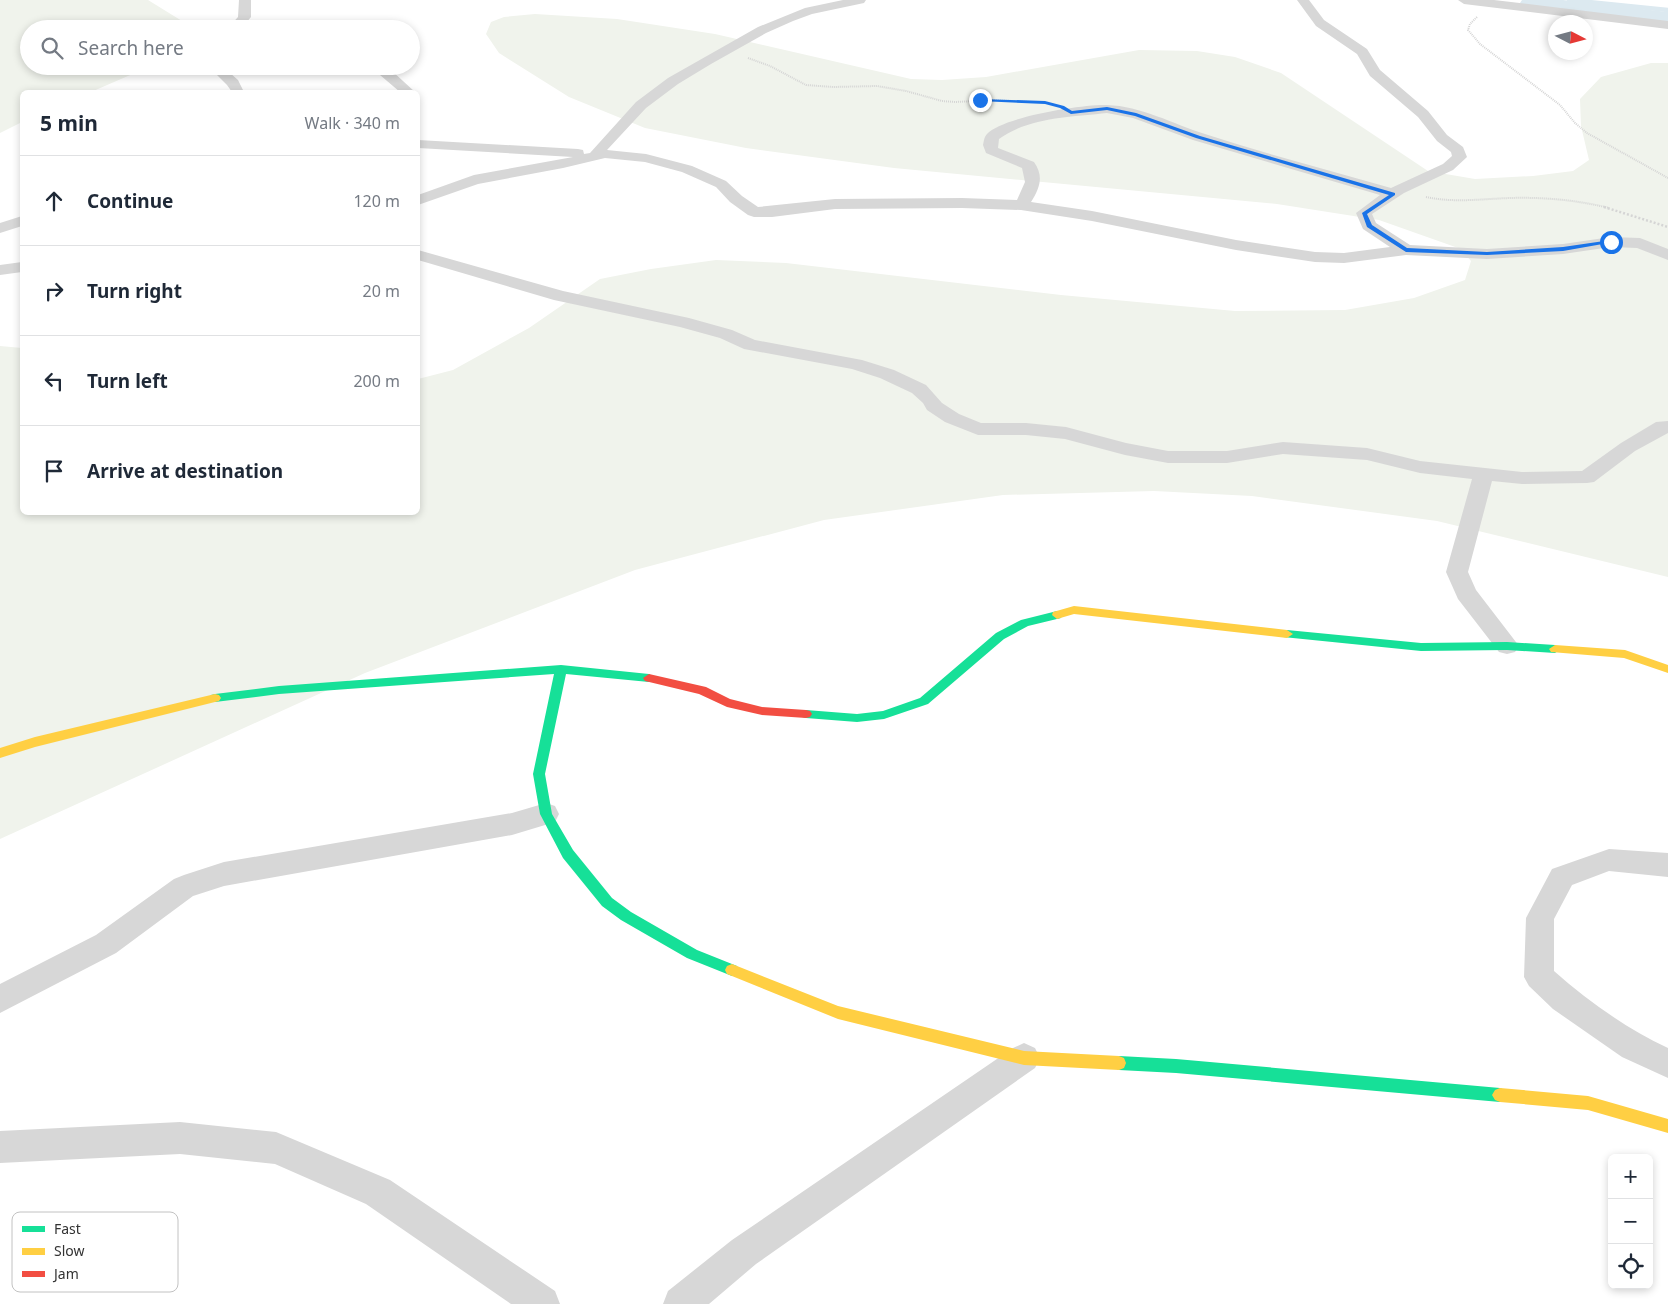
<!DOCTYPE html>
<html lang="en">
<head>
<meta charset="utf-8">
<style>
  body { margin:0; font-family:"Noto Sans",sans-serif; background:#f6f6f7; color:#1f2937 }
  .controls { position:absolute; right:15px; bottom:15px; display:grid; overflow:hidden; border-radius:8px; box-shadow:0 2px 8px #0003 }
  .controls button { width:45px; height:45px; display:grid; place-items:center; padding:0; border:0; border-bottom:1px solid #e0e1e3; background:#fff; color:#1f2937; font:25px sans-serif }
  .compass { position:absolute; left:1548px; top:15px; width:45px; height:45px; border-radius:50%; background:#fff; box-shadow:0 2px 8px #0003; rotate:96deg }
  .stop { position:absolute; width:15px; height:15px; margin:-11px; border:4px solid #1a73e8; border-radius:50%; background:#fff }
  .stop.end { background:#1a73e8; border-color:#fff; box-shadow:0 1px 5px #0008 }
  .list { margin:0; padding:0; list-style:none }
  h2 { display:flex; justify-content:space-between; align-items:center; height:65px; margin:0; padding:0 20px; font-size:21px }
  h2 small { font-size:16px; font-weight:400; color:#747a83 }
  .list li { display:grid; grid-template-columns:32px 1fr auto; gap:15px; align-items:center; box-sizing:border-box; height:90px; padding:0 20px; border-top:1px solid #e0e1e3 }
  .list b { display:block; font-size:19px; white-space:nowrap }
  .list em { font-size:16px; font-style:normal; color:#747a83 }
  .icon { flex:none; width:28px; height:28px; fill:none; stroke:currentColor; stroke-width:2; stroke-linecap:round; stroke-linejoin:round }
  .map { position:relative; flex:none; width:1668px; height:1304px; overflow:hidden }
  .search { position:absolute; background:#fff; box-shadow:0 2px 8px #0003; left:20px; top:20px; width:400px; height:55px; display:flex; align-items:center; gap:12px; box-sizing:border-box; padding:0 18px; border-radius:28px; color:#747a83; font-size:19px }
  .panel { position:absolute; background:#fff; box-shadow:0 2px 8px #0003; left:20px; top:90px; width:400px; height:425px; border-radius:8px }
  .map>svg:first-child { display:block }
</style>
</head>
<body>
<div class="map">
<svg width="1668" height="1304" viewBox="0 0 1668 1304">
  <rect width="100%" height="100%" fill="#fff"/>
  <path fill="#f0f3ec" d="M0 0H148L195 29H29V66H151L91 92H22V122L0 133Z
    M535 14 617 19 715 34 911 79 942 80 986 77 1139 50 1197 51 1235 57 1281 73 1428 171 1475 179 1533 176 1573 171 1589 160 1581 126 1580 99 1601 77 1651 63H1668V577L1437 521 1252 496 1154 491 1003 495 824 520 635 570 365 673 0 839V346L22 348V512H418V379L453 370 529 328 600 279 651 269 716 260 786 263 1061 295 1235 311 1345 310 1414 298 1465 280 1471 261 1461 249 1379 220 1277 204 894 168 746 148 645 128 569 97 499 53 486 34 491 22 504 17Z"/>
  <g fill="none" stroke-linecap="round" stroke-linejoin="round">
    <path stroke="#dce9f0" stroke-width="4.5" d="M1569 0 1668 10"/>
    <path fill="#dce9f0" fill-rule="evenodd" d="M1522 0H1563L1668 12V26L1531 10 1523 8 1520 3Z"/>
    <path stroke="#d5d5d5" stroke-width="2" stroke-dasharray="1 1" stroke-linecap="butt" d="M1477 17 1470 24 1468 30 1480 44 1560 105 1575 123 1587 133 1668 178
      M748 58 770 66 806 85 833 87 877 86 906 91 942 101 955 102 994 100 1031 102
      M1426 197C1454 203 1481 199 1510 198 1543 197 1577 200 1609 208"/>
    <path stroke="#d5d5d5" stroke-width="2.5" stroke-dasharray="2 2" stroke-linecap="butt" d="M1604 207 1668 227"/>
    <path fill="#d7d7d7" fill-rule="evenodd" d="M239 0H251V17L241 29H227L238 17Z
      M843 0H866L864 3 812 14 793 21 766 33 711 64 678 84 646 108 607 150 646 154 692 166 726 181 742 196 758 207 835 199 962 198 1017 200 1025 182 1022 168 986 153 983 145C984 141 984 137 987 134 1002 117 1083 104 1107 105 1141 106 1173 124 1205 134 1266 154 1329 170 1391 188L1443 164 1452 156 1451 152 1437 141 1418 117 1370 76 1357 54 1316 26 1297 0H1309L1324 20 1367 49 1380 70 1428 111 1447 135 1463 147 1467 157 1453 170 1404 193 1372 214 1376 223 1410 245 1487 249 1563 244 1611 237 1640 238 1668 249V260L1637 248 1611 247 1563 254 1487 259 1406 255 1344 263 1315 262 1236 250 1092 221 1021 210 962 208 835 209 772 217H754L748 215 730 202 716 187 682 172 645 162 605 158 563 168 478 184 418 205V195L474 175 573 157 418 148V140L578 149 583 150 584 154 590 153 636 102 668 78 758 27 805 8ZM1107 113 1133 118 1193 140 1380 195 1356 213 1363 229 1390 247 1344 253 1315 252 1236 240 1092 211 1031 202C1040 188 1044 176 1034 162L998 148 999 139C1029 117 1072 117 1107 113Z
      M1458 0H1494L1668 21V29L1464 4Z
      M208 66H222L238 80 244 92H232L227 85Z
      M376 66H390L391 70 415 92H400L380 75Z
      M22 216V226L0 233V223Z
      M418 250 563 291 689 318 732 330 755 340 862 360 894 370 926 385 942 403 959 414 981 423H1026L1066 427 1126 443 1168 451H1227L1283 442 1367 448 1420 461 1522 472 1582 471 1621 443 1656 422 1668 421V433L1635 451 1594 482 1587 483 1522 484 1492 481 1468 572 1476 590 1519 646 1515 652 1507 654 1499 652 1458 599 1446 572 1472 479 1420 473 1367 460 1283 454 1227 463H1168L1125 455 1065 439 1026 435H978L945 422 927 410 923 403 912 393 880 378 852 369 744 349 720 338 680 327 554 300 418 260Z
      M22 262V272L0 275V265Z
      M546 803 555 806 559 814 555 822 512 835 224 886 193 896 116 953 0 1013V984L96 935 174 879 184 875 224 862 512 813Z
      M1609 849 1668 853V877L1609 871 1572 885 1554 919V971C1588 1001 1627 1029 1668 1048V1078L1622 1057 1553 1009 1529 986 1524 977 1526 918 1552 869Z
      M1024 1043 1035 1048 1040 1058 1035 1068 756 1264 709 1304H663L668 1291 732 1240 1013 1048Z
      M180 1122 276 1132 390 1180 555 1291 560 1304H511L366 1204 275 1164 180 1154 0 1163V1131Z"/>
    <path fill="#16e098" fill-rule="evenodd" d="M1057 611 1062 615 1061 618 1028 626 1004 639 928 704 884 719 857 722 806 718 802 717 800 714 802 711 806 710 857 714 883 711 920 698 996 633 1021 620Z
      M1287 630 1421 643 1507 642 1555 645 1561 649 1555 653 1507 650 1421 651 1283 637 1281 634Z
      M561 665 649 674 655 678 649 682 566 674 545 774 552 814 573 850 612 898 631 912 697 950 737 966 739 970 737 974 732 976 687 958 621 920 602 906 563 858 540 814 533 774 554 674 279 694 215 702 211 701 209 698 211 695 215 694 279 686Z
      M1119 1056 1176 1059 1500 1088 1505 1090 1508 1095 1505 1100 1500 1102 1176 1073 1119 1070 1114 1068 1112 1063 1114 1058Z"/>
    <path fill="#ffcf43" fill-rule="evenodd" d="M1074 606 1287 630 1293 634 1287 638 1074 614 1057 619 1052 615 1053 612Z
      M1555 645 1625 650 1668 665V673L1624 658 1551 652 1549 649Z
      M215 694 219 695 221 698 219 701 35 747 0 758V748L35 737Z
      M732 964 838 1006 1024 1051 1119 1056 1124 1058 1126 1063 1124 1068 1119 1070 1024 1065 838 1019 727 974 725 970 727 966Z
      M1500 1088 1588 1096 1668 1119V1133L1588 1110 1500 1102 1495 1100 1492 1095 1495 1090Z"/>
    <path fill="#f24e42" fill-rule="evenodd" d="M649 674 706 687 730 699 762 707 806 710 810 711 812 714 810 717 806 718 762 715 727 707 699 694 645 681 643 678Z"/>
  </g>
  <path fill="#1a73e8" d="M980 99 1045 101 1064 106 1072 111 1107 107 1136 113 1200 136 1395 193V195L1367 214 1372 225 1407 248 1487 252 1563 247 1611 240 1614 242 1563 251 1487 255 1406 252 1367 227 1362 213 1389 195 1196 138 1135 116 1107 110 1071 114 1060 108 1045 104 979 101Z"/>
  <rect x="12" y="1212" width="166" height="80" rx="8" fill="#fff" stroke="#c2c2c2" stroke-width="1"/>
  <rect x="22" y="1226" width="23" height="6" fill="#16e098"/>
  <rect x="22" y="1248" width="23" height="7" fill="#ffcf43"/>
  <rect x="22" y="1271" width="23" height="6" fill="#f24e42"/>
  <g font-size="14" fill="#333">
    <text x="54" y="1234">Fast</text>
    <text x="54" y="1256">Slow</text>
    <text x="54" y="1279">Jam</text>
  </g>
</svg>
<div class="controls">
<button>+</button>
<button>−</button>
<button><svg class="icon" aria-label="locate" viewBox="0 0 24 24"><circle cx="12" cy="12" r="6"/><path d="M12 2v4M12 18v4M2 12h4M18 12h4"/></svg></button>
</div>
<svg class="compass" viewBox="-18 -18 36 36"><path d="M0-13l5 13h-10z" fill="#e53935"/><path d="M0 13l5-13h-10z" fill="#747a83"/></svg>
<div class="stop" style="left:1611px;top:242px"></div>
<div class="stop end" style="left:980px;top:100px"></div>
<div class="search"><svg class="icon" aria-label="search" viewBox="0 0 24 24"><circle cx="10" cy="10" r="6"/><path d="M15 15l6 6"/></svg>Search here</div>
<section class="panel">
<h2>5 min<small>Walk · 340 m</small></h2>
<ul class="list">
<li><svg class="icon" aria-label="ahead" viewBox="0 0 24 24"><path d="M12 20V5M6 11l6-6 6 6"/></svg><div><b>Continue</b></div><em>120 m</em></li>
<li><svg class="icon" aria-label="right" viewBox="0 0 24 24"><path d="M7 20v-9h11M14 6l5 5-5 5"/></svg><div><b>Turn right</b></div><em>20 m</em></li>
<li><svg class="icon" aria-label="left" viewBox="0 0 24 24"><path d="M17 20v-9H6M10 6l-5 5 5 5"/></svg><div><b>Turn left</b></div><em>200 m</em></li>
<li><svg class="icon" aria-label="arrive" viewBox="0 0 24 24"><path d="M6 21V4h12l-3 4 3 4H6"/></svg><div><b>Arrive at destination</b></div></li>
</ul>
</section>
</div>
</body>
</html>
